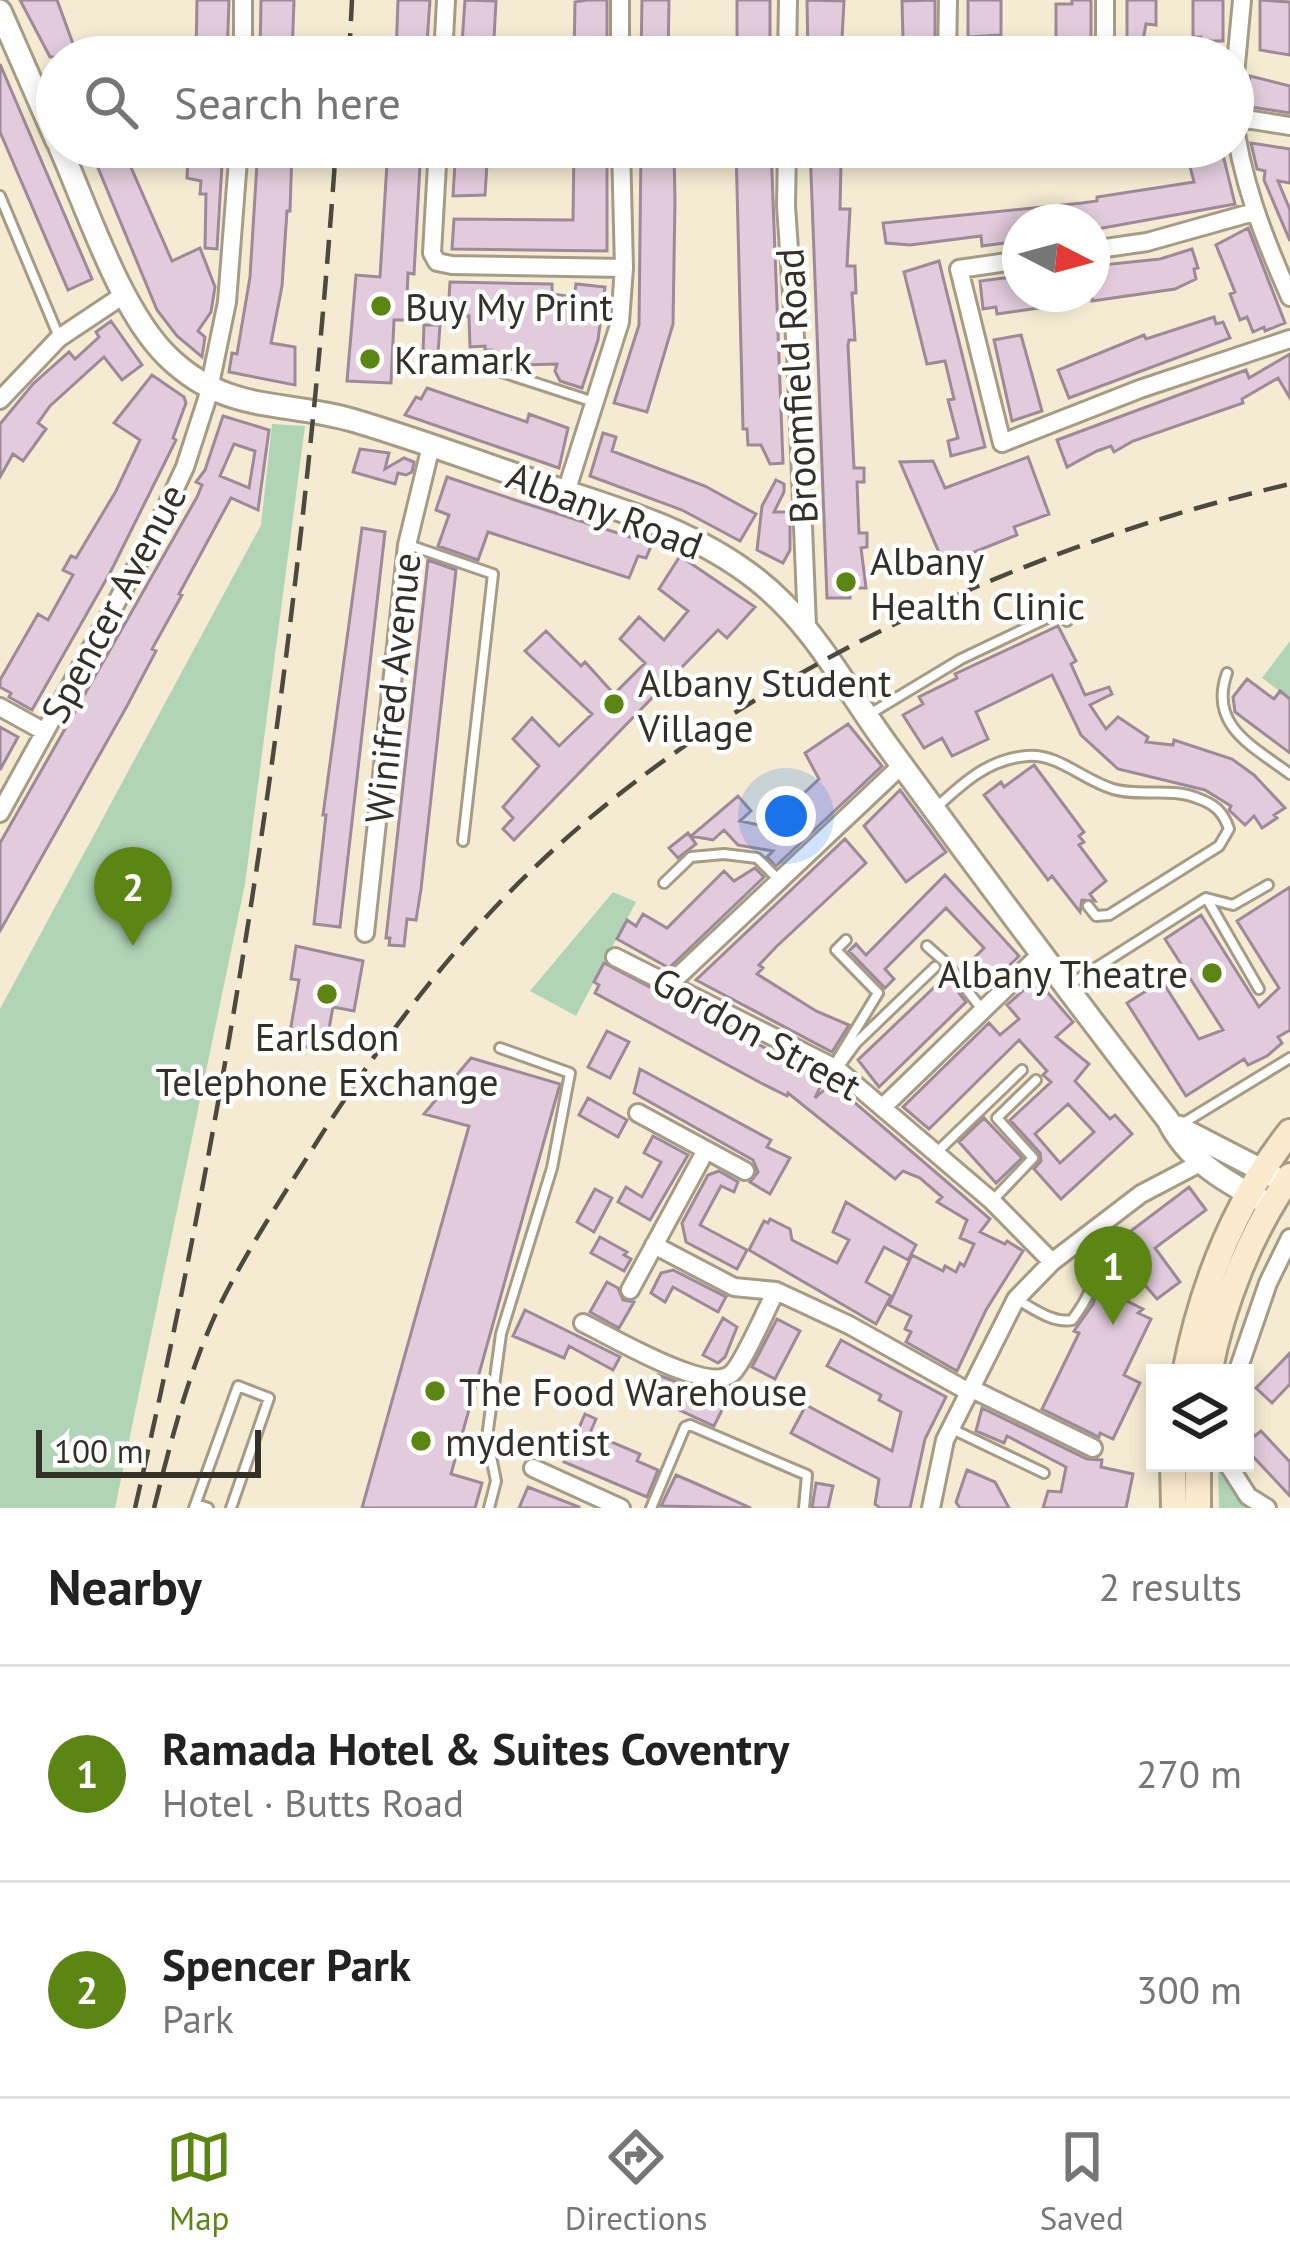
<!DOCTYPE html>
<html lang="en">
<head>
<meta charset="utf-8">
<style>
  body { margin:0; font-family:"PT Sans",sans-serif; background:#f2f2f2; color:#222 }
  .controls { position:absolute; right:36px; bottom:36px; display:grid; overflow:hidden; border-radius:0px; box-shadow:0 6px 18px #0003 }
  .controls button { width:108px; height:108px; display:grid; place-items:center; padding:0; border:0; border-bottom:3px solid #e0e0e0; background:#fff; color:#222; font:60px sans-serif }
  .compass { position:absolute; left:1002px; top:204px; width:108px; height:108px; border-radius:50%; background:#fff; box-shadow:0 6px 18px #0003; rotate:96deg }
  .scale { position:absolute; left:36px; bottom:30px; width:225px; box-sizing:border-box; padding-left:12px; border:6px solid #333027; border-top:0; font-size:33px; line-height:42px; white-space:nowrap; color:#333027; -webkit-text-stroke:9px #fff; paint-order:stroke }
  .you { position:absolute; left:786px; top:816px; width:42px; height:42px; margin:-30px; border:9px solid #fff; border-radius:50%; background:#1a73e8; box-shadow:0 0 0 18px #1a73e833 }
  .badge { display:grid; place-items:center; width:78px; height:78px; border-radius:50%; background:#5b8613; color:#fff; font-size:39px; font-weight:700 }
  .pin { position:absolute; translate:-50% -99px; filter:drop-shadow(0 3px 6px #0008) }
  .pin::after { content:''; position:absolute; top:63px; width:42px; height:36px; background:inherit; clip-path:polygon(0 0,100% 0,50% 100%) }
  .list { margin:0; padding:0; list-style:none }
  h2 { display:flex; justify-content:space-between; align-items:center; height:156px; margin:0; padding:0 48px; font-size:51px }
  h2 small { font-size:39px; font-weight:400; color:#767676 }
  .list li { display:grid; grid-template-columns:78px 1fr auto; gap:36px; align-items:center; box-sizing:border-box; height:216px; padding:0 48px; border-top:3px solid #e0e0e0 }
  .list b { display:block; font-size:45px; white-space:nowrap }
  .list p { margin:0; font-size:39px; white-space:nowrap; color:#767676 }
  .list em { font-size:39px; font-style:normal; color:#767676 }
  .icon { flex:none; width:66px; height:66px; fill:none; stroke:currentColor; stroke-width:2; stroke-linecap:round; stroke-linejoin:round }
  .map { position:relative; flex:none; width:1290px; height:1508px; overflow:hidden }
  .search { position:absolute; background:#fff; box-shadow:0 6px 18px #0003; left:36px; right:36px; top:36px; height:132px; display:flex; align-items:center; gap:30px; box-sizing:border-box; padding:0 42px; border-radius:66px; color:#767676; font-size:45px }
  .sheet { height:588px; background:#fff }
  nav { display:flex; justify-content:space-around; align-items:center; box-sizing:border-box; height:168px; border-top:3px solid #e0e0e0; background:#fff; font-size:33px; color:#767676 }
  nav a { display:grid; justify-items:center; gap:6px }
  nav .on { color:#5b8613 }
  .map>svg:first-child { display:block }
</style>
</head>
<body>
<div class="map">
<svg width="1290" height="1508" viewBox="0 0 1290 1508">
  <rect width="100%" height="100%" fill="#f5ebd3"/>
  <path fill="#b1d4b7" d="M272 424 305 426 245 884 115 1508H0V1009L261 525Z
    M1290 641V699L1262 678Z
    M613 892 636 902 576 1016 530 991Z
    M1218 1463H1221C1227 1481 1237 1498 1253 1508H1219Z"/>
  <path fill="#e1cbdc" stroke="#9d8998" stroke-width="3" fill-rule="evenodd" d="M20 0H57L76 52 71 54 72 57H50Z
    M197 0H229L227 57 196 56Z
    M261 0H294L292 57H260Z
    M398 0H430L426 57 396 55Z
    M465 0 496 1 493 57H461Z
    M587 0H607V57H574L575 2Z
    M642 0H669L668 57H641Z
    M737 0H770V57H737Z
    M807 0 844 1 841 57H808Z
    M935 0V38H903L902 1Z
    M968 0H1001V35L968 37Z
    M1072 0H1091V57H1076L1075 41H1056V4H1072Z
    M1127 0H1156V25L1146 24 1141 51 1127 49Z
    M1193 0H1223V41H1201V37H1193Z
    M1260 0 1290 2V55L1260 50Z
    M0 64 92 279 68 290 0 132Z
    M1250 76 1290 86V113L1245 106Z
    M1251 143 1290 149V183L1278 181 1290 210V241L1264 180 1265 171 1257 169Z
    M100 147H122L172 261 200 248 215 287 211 312 198 331 205 337 202 357 177 336 157 310 91 151Z
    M202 147H223L217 249 205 248 206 194H200L201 181 187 178 188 157 191 152 202 153Z
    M258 147 292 150 290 211H287L282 286 271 343 295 347V385L229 372 232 353 237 354 250 277Z
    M388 147H421L414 274 408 273 406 320H394L391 383 347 381 356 275 380 277Z
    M456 147H488L485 195 453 196Z
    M574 147H607V251L452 249 454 219 573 220Z
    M641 147 674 151 675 201 673 324 647 412 614 403 639 325Z
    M736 147H771L783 463 770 464 761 445H748L747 429H743Z
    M810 147H996L997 156 939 163 841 162 840 209H850L847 266H855L856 293H852L855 340H849L848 345 854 468H864V482H857L859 533H867V547L861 548 866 588H849L850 598H827Z
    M1019 147H1054L1055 156 1020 159Z
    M1185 147H1221L1235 204 1092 230V222H1020V241L982 246 981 236 910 245 886 243 883 223 1082 203 1097 201V197L1194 182Z
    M1248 228 1285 323 1265 331 1264 327 1253 332 1247 317 1240 320 1230 294 1235 292 1216 245Z
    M1192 249 1198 268 1194 269 1196 279 1175 289 1092 301V266L1160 259Z
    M939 261 985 447 951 456 948 441 958 438 948 400 954 399 945 361 927 364 904 272Z
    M1020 276V294H1080L1081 302 997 314 996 307 983 309 980 281Z
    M450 282 552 284V294L574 297 576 284 605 287 598 340 582 388 560 381 555 371 557 364 523 365V354L492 356V350H485V346L470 347 469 316 448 315Z
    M1214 317 1216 324 1223 322 1230 338 1069 398 1058 370 1144 335 1146 339Z
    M111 321 142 365 122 380 104 357 50 406 38 423 46 429 23 461 13 454 0 477V424L33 384 69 352 75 359 99 337 96 332Z
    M424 325H440L438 353 423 352Z
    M1021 335 1042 411 1012 421 994 340Z
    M1290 354V398L1278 378 1242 399 1243 403 1133 441 1114 452 1111 446 1097 451 1067 467 1057 440 1246 370 1249 378Z
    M152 375 184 397 186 403 173 438 176 440 111 571 32 710 9 697 11 693 0 687V680L38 614 48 620 73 575 63 570 71 556 76 558 116 491 140 440 114 423Z
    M427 388 527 422 529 414 568 428 559 468 405 415 416 397 421 399Z
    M223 416 269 430 258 510 231 498 179 594 182 595 152 649 156 651 127 706 0 931V843L197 497 202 485 196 482 205 470ZM234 444 255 451 249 488 220 476Z
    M603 433 616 437 612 451 705 486 756 514 740 541 682 510 590 476Z
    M360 449 389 453 385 469 404 458 414 462 412 472 406 475 398 473 395 484 353 472Z
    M1028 457 1049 514 1014 527 1017 535 944 564 900 462 933 461 945 488Z
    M447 477 524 503 652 544 646 558 638 556 629 578 488 532 478 560 438 546 449 515 436 510Z
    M776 480 784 484V492L774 512H790V550L783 563 757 550 762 506Z
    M362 528 385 532 340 927 314 924 326 815H323Z
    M680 556 755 607 727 638 718 630 514 840 503 829 513 818 503 807 539 766 513 739 532 718 559 746 592 714 525 651 546 631 581 666 585 662 614 694 645 663 620 639 639 617 664 640 688 611 659 589Z
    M428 560 456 570 421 889 416 920 407 919 404 946 389 945 390 938H386Z
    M1058 626 1076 661 1071 664 1085 695 1109 687 1112 694 1090 705 1106 729 1118 717 1148 737 1146 742 1173 745 1174 740 1232 759 1254 775 1285 808 1274 815 1277 818 1262 828 1254 816 1245 825 1229 810 1231 806 1205 790 1118 769 1081 735 1052 675 976 712 988 739 952 756 942 738 924 748 903 715 923 704 919 697 957 678 955 674Z
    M1247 679 1274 699 1280 691 1290 699V753L1235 712 1233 697Z
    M848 724 882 766 776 866 767 857 773 851 738 845 724 830 713 840 691 836 738 796 751 811 740 821 768 827 819 779 805 753Z
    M0 727 18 737 0 770Z
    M1034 765 1084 832 1079 836 1084 842 1079 845 1106 881 1090 894 1095 901 1082 900 1080 912 1052 876 1048 880 984 795 1001 782 1004 787Z
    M900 790 946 852 906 882 864 826Z
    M688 833 696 844 678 858 669 848Z
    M845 839 866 863 776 947 759 965 763 968 757 974 816 1011 849 1025 832 1052 696 980Z
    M755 868 764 877 669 968 617 939 627 920 636 926 643 914 667 928 724 871 734 881Z
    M945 875 1019 956 987 987 966 966 984 948 946 908 885 969 894 979 885 988 849 951 856 944 866 955Z
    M1290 887V1030L1278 1037 1282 1043 1267 1056 1248 1065 1244 1059 1186 1096 1127 1003 1162 981 1199 1039 1223 1030 1165 939 1201 915 1259 1007 1279 988 1237 921Z
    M296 946 363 961 354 1011 333 1007 325 1050 288 1044 299 980 291 979Z
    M604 963 824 1079 815 1098 832 1083 990 1219 980 1232 1005 1244 1007 1241 1023 1251 986 1310 957 1371 906 1342 911 1332 905 1329 911 1316 889 1305 912 1255 943 1271 945 1266 956 1272 960 1263 964 1266 974 1244 960 1238 967 1220 937 1202 942 1197 920 1178 903 1171 895 1179 788 1093 787 1096 761 1083 595 993 599 985 594 982Z
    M946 976 966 1002 879 1087 858 1060Z
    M1036 979 1073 1022 1056 1037 1089 1064 1075 1081 1110 1119 1115 1115 1132 1134 1061 1199 1034 1169 1041 1161 1040 1153 1010 1120 1051 1082 1043 1075 1047 1071 1019 1040 929 1129 903 1107 989 1023 1000 1035 1019 1019 1007 1005ZM1068 1104 1094 1132 1060 1163 1035 1134Z
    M607 1031 629 1042 610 1078 588 1067Z
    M471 1058 560 1084 451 1474 482 1483 475 1508H362L469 1126 424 1114Z
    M640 1069 771 1140 767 1147 790 1158 770 1194 750 1182 758 1172 753 1160 634 1093Z
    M588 1098 627 1120 618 1137 579 1115Z
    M984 1118 1022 1158 996 1183 959 1142Z
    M653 1136 688 1155 650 1220 618 1202 626 1187 642 1197 661 1162 644 1153Z
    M719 1171 738 1182 734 1192 721 1186 700 1225 747 1250 737 1269 686 1242 682 1223 708 1175Z
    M1189 1187 1206 1210 1155 1248 1180 1282 1157 1299 1111 1246Z
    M595 1189 612 1198 594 1232 577 1222Z
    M846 1202 916 1245 908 1260 884 1247 866 1282 891 1296 876 1324 749 1250 764 1221 768 1223 770 1219 790 1229 792 1240 837 1263 849 1240 833 1232Z
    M600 1237 627 1252 624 1255 631 1259 624 1271 591 1253Z
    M673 1270 726 1297 718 1312 673 1287 665 1302 651 1293 661 1273Z
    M607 1282 618 1288 623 1300 634 1302 619 1328 590 1312Z
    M1100 1282 1119 1292 1117 1296 1143 1309 1138 1313 1151 1319 1124 1375 1140 1383 1113 1439 1100 1433 1099 1437 1042 1409 1079 1333 1074 1331 1093 1304Z
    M525 1310 620 1357 613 1370 569 1346 564 1358 513 1336Z
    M723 1318 737 1327 725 1357 718 1363 703 1355Z
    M777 1319 800 1331 775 1379 752 1367Z
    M841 1340 946 1397 925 1439 910 1508H880L875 1504 879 1479 791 1433 806 1405 892 1451 901 1412 879 1400 881 1395 827 1366Z
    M1290 1353V1384L1272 1403 1256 1388Z
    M658 1375 704 1392H719L715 1402 724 1406 714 1426 649 1396Z
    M982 1408 1087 1459 1102 1460 1101 1467 1133 1474 1126 1508H1043L1048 1491 1061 1492 1066 1467 1007 1436 1004 1443 976 1431Z
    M585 1414 596 1419 590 1433 640 1454 637 1461 658 1470 647 1497 564 1462Z
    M1245 1426 1255 1436 1261 1431 1290 1462V1496L1245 1448Z
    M967 1470 995 1482 1009 1508H960L956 1502Z
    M676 1475 697 1484 751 1508 661 1506Z
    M816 1483 833 1486 828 1508H812Z
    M528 1487 579 1507V1508H519Z"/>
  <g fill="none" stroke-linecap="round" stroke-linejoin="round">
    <g stroke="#a69c86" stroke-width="14">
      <path id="service" d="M0 196 59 337
        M477 364 594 402
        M409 545 493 574 463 841
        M1227 673C1208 726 1253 746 1290 774
        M868 715 961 659 1062 611 1067 621
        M938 806C964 782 989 759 1027 756 1057 753 1083 780 1113 789 1139 797 1171 787 1197 798 1214 804 1223 811 1229 829L1219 846 1109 915 1096 916 1088 906
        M664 883 691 857 724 854 757 858 779 880
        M1207 899 1259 989
        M927 946 945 962 981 1008
        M1069 985 1206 898 1233 905 1268 885
        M833 1067 878 993 836 950 846 940
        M838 1068 856 1043 935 967
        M1179 1121 1185 1122 1290 1058
        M937 1152 1022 1070
        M993 1200 1033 1158 997 1118 1036 1080
        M1016 1299C1033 1308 1053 1324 1072 1320 1094 1291 1100 1274 1082 1243
        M952 1429 1044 1473
        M196 1504 208 1508
        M194 1508 238 1386 269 1398 231 1508
        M489 1508 496 1481 487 1437 501 1334 552 1168 570 1073 500 1048
        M651 1508 685 1427 690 1425 807 1475 804 1508"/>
    </g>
    <g stroke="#a69c86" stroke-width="22">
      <path id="minor" d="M620 0V57
        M1105 0V57
        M243 57V0
        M443 57 446 0
        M787 57 788 0
        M947 57 948 0
        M1233 96 1242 0
        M1233 113C1241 180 1263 236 1290 297
        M1233 117 1290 126
        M438 147 432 253 437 262 452 265 624 268
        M787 147 786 206 796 352 807 626
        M1092 250 1147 242 1254 212
        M1020 260 959 269 1002 443 1140 389 1290 339
        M0 400 59 338 125 294
        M566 492 620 322 624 268 621 147
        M0 707 45 732
        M0 813 152 538 185 467 207 399 227 302 239 147
        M365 933 407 545 431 446
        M615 957 837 1069 992 1201 1052 1262
        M672 982 902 765
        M884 1106 1042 953
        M638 1113 745 1171
        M654 1245 734 1287 776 1291 849 1325 969 1392
        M630 1290 706 1150
        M583 1323C611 1336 706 1394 731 1374 743 1365 767 1307 776 1291
        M1237 1373 1268 1283 1290 1238
        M970 1388 1093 1448
        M1227 1463 1248 1496 1267 1508
        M533 1468 621 1508
        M931 1508 945 1440 1016 1299 1052 1262 1141 1194 1200 1163"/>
    </g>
    <g stroke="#a69c86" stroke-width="27">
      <path id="tertiary" d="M0 11 57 141
        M60 147C87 208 120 310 167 356 226 414 282 400 352 420 416 439 479 462 542 484 617 509 692 529 756 579 816 626 846 690 890 749 981 874 1074 998 1168 1120 1187 1159 1224 1181 1261 1200
        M1178 1127 1273 1176"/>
    </g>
    <g stroke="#a69c86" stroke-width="30">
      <path id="secondary" d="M1185 1373C1202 1285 1235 1202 1290 1132
        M1209 1373C1222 1305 1250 1233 1290 1176
        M1173 1463 1174 1508
        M1198 1508V1463"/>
    </g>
    <use href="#service" stroke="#fff" stroke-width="8"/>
    <use href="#minor" stroke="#fff" stroke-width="16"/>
    <use href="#tertiary" stroke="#fff" stroke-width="21"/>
    <use href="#secondary" stroke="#fbeace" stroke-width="24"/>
    <path stroke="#4d493e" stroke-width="4.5" stroke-dasharray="24 12" stroke-linecap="butt" d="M349 57 352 0
      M135 1508C238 1062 304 604 336 147
      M154 1508C171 1441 188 1373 218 1309 247 1249 285 1193 320 1137 374 1053 434 971 503 899 701 692 1013 548 1290 484"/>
  </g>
  <g fill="#5b8613" stroke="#fff" stroke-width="4.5">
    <circle cx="381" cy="306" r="12"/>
    <circle cx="370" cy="359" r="12"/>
    <circle cx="846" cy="582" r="12"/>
    <circle cx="614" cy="704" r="12"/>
    <circle cx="1212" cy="973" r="12"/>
    <circle cx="327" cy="994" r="12"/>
    <circle cx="435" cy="1391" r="12"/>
    <circle cx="421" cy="1441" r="12"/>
  </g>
  <g text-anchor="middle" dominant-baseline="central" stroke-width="9" stroke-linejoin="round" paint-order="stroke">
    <g font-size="39" fill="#333027" stroke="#fff" text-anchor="start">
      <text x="405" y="306">Buy My Print</text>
      <text x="394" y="359">Kramark</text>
      <text x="870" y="560">Albany<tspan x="870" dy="45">Health Clinic</tspan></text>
      <text x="638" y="682">Albany Student<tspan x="638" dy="45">Village</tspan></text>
      <text x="1188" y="973" text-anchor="end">Albany Theatre</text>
      <text x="327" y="1036" text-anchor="middle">Earlsdon<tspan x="327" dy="45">Telephone Exchange</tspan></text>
      <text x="459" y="1391">The Food Warehouse</text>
      <text x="445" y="1441">mydentist</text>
    </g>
    <g font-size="39" fill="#333027" stroke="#fff">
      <text transform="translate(796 386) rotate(-93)">Broomfield Road</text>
      <text transform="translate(605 510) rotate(21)">Albany Road</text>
      <text transform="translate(113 603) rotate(-62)">Spencer Avenue</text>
      <text transform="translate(392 688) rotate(-84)">Winifred Avenue</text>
      <text transform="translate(757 1033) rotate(29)">Gordon Street</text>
    </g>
  </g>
</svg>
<div class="controls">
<button><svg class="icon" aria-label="layers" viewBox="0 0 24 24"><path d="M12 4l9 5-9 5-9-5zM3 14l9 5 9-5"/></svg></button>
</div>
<svg class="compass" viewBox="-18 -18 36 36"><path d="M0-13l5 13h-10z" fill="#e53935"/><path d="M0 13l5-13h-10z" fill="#767676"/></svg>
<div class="scale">100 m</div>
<div class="you"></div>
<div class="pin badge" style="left:1113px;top:1325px">1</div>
<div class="pin badge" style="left:133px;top:946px">2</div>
<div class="search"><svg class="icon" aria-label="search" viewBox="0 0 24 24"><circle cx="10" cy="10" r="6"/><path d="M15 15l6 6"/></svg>Search here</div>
</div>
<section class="sheet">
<h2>Nearby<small>2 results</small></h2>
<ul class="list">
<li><span class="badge">1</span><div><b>Ramada Hotel &amp; Suites Coventry</b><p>Hotel · Butts Road</p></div><em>270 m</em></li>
<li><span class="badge">2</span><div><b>Spencer Park</b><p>Park</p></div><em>300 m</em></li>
</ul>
</section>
<nav>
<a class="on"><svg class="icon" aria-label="map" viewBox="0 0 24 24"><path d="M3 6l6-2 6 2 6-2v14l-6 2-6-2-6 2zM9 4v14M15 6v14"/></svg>Map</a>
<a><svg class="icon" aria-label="directions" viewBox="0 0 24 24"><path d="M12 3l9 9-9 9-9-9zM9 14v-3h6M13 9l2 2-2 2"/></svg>Directions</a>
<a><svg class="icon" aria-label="saved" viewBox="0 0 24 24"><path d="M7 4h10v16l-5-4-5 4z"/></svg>Saved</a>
</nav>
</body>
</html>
